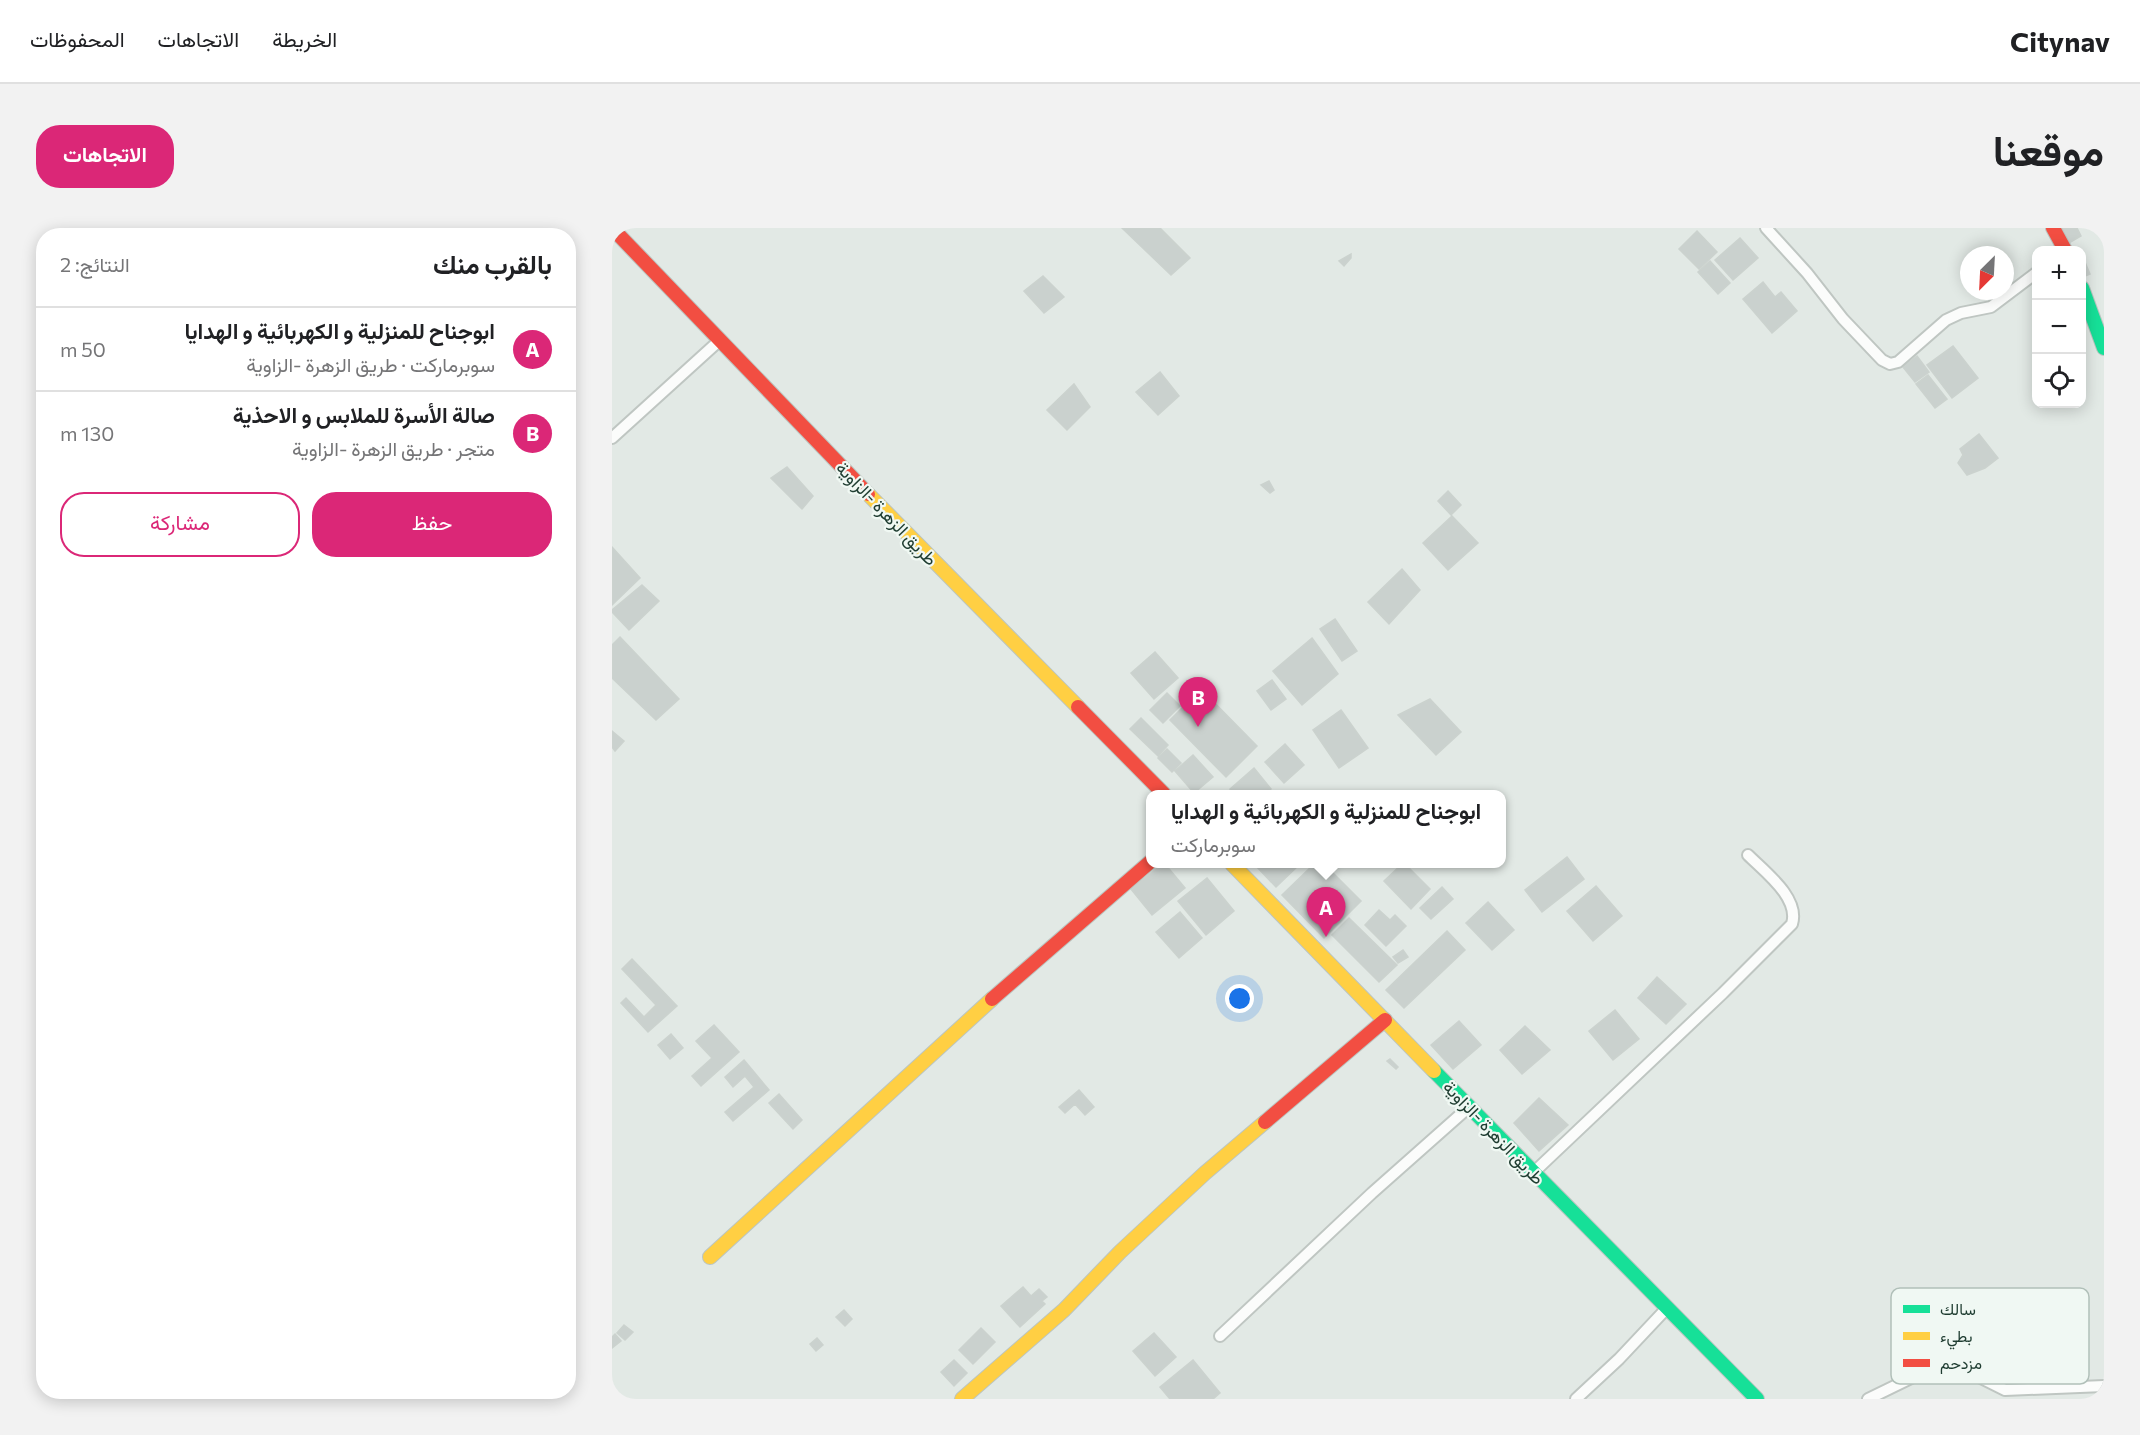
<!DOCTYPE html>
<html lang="ar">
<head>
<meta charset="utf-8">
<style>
  body { margin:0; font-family:Commissioner,Vazirmatn,sans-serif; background:#f2f2f2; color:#202124; direction:rtl }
  .controls { position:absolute; right:18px; top:18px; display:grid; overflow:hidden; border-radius:12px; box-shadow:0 3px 15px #0003 }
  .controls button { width:54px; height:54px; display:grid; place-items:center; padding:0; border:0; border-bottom:2px solid #e0e0e0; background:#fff; color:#202124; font:30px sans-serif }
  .compass { position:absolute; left:1348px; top:18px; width:54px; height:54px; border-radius:50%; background:#fff; box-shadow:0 3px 15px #0003; rotate:204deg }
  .you { position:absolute; left:628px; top:771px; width:21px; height:21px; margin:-15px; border:4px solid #fff; border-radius:50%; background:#1a73e8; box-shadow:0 0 0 9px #1a73e833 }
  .badge { display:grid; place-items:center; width:39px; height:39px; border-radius:50%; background:#db2777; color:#fff; font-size:20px; font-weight:700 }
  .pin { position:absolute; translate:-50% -50px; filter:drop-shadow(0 2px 3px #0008) }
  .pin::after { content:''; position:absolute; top:32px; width:21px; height:18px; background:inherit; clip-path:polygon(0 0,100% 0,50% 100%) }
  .popup { position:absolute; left:534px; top:562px; width:360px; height:78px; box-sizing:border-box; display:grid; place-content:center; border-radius:12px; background:#fff; filter:drop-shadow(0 2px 4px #0005); font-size:20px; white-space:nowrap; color:#757577 }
  .popup b { font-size:22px; color:#202124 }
  .popup::after { content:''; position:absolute; left:50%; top:100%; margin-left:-12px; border:12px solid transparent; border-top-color:#fff }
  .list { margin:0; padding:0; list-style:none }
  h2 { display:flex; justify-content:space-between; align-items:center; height:78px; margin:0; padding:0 24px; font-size:26px }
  h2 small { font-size:20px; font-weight:400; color:#757577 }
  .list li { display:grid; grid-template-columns:39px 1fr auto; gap:18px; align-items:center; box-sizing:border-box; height:84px; padding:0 24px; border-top:2px solid #e0e0e0 }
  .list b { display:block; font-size:22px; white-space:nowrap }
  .list p { margin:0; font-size:20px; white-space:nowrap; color:#757577 }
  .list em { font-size:20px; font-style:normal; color:#757577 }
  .actions { display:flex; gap:12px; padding:18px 24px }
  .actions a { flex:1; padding:14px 0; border:2px solid #db2777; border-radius:24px; text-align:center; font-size:21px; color:#db2777 }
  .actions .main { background:#db2777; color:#fff }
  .icon { flex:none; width:33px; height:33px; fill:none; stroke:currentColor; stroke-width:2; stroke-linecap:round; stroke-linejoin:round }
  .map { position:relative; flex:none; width:1492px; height:1171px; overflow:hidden; direction:ltr; border-radius:24px }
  header { display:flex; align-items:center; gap:36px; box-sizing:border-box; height:84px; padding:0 30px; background:#fff; border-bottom:2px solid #e0e0e0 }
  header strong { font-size:28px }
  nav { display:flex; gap:33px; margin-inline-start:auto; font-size:21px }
  .intro { display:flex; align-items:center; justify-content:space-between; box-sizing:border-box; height:144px; padding:0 36px }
  h1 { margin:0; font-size:42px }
  .button { padding:15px 27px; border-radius:24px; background:#db2777; color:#fff; font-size:21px; font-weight:700 }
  main { display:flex; gap:36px; padding:0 36px }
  aside { flex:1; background:#fff; border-radius:24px; box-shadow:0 3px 15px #0003 }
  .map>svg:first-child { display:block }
</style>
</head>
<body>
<header>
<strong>Citynav</strong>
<nav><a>الخريطة</a><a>الاتجاهات</a><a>المحفوظات</a></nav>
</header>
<div class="intro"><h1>موقعنا</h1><a class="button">الاتجاهات</a></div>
<main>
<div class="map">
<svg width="1492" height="1171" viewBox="0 0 1492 1171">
  <rect width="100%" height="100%" fill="#e2e9e5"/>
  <path fill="#cad1ce" stroke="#cbd2ce" stroke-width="1.5" d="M510 0H548L578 30 559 47Z
    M1449 0H1465L1469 8 1457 15Z
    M1085 3 1105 24 1087 41 1067 21Z
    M1128 10 1146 30 1121 52 1103 32Z
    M739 26V30L732 38 727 33Z
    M1470 27 1478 46 1473 48 1470 40Z
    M1098 33 1118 55 1106 66 1086 44Z
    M431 48 452 69 432 85 412 63Z
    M1151 54 1163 69 1169 64 1185 83 1160 105 1131 71Z
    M1341 118 1366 150 1340 170 1315 137Z
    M1305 128 1317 144 1303 154 1291 139Z
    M548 144 567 168 546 187 524 164Z
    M1316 147 1335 171 1323 180 1304 156Z
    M462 156 478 179 455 202 435 182Z
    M1367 206 1386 230 1373 240 1355 247 1346 235 1351 227 1348 221Z
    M175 239 201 268 190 281 159 250Z
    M657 253 662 262 658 265 649 257Z
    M836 263 849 277 839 287 826 273Z
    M840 288 866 315 836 342 811 315Z
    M0 319 28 350 0 377Z
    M790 341 808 362 777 396 756 374Z
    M30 357 47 373 17 402 0 384V382Z
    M723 391 745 423 730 433 708 401Z
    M8 409 67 471 44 492 0 450V417Z
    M700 410 726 446 690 477 661 443Z
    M543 424 566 450 542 471 519 445Z
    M660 452 674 471 659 482 645 463Z
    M589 461 645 518 614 549 558 492Z
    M555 465 568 478 551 495 538 482Z
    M818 471 849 504 824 527 786 487Z
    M729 482 756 520 727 540 701 502Z
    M529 490 556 517 546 528 518 501Z
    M0 503 12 513 3 523 0 519Z
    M673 516 692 537 672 555 653 534Z
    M555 521 569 535 560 544 546 530Z
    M581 527 601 549 582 565 563 543Z
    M642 540 659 561 653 566H622L618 561Z
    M955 629 972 651 930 684 913 662Z
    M550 636H553L573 660 540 687 519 661Z
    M645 636H688L664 659 643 637Z
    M702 636H712L749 673 712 710 670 667Z
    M790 636H793L818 661 799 681 772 653Z
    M595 650 622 683 594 707 566 673Z
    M984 658 1010 688 981 713 955 683Z
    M830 659 841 671 819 691 808 680Z
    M876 674 902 702 880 722 854 695Z
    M767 682 778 692 783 687 794 698 774 718 753 697Z
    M568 684 590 710 567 730 544 704Z
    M737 690 785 737 767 754 720 707Z
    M835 703 853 722 792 780 774 762Z
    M791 722 796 729 786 735 781 729Z
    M20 731 65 778 36 804 9 775 14 770 32 789 44 777 10 741Z
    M1045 749 1074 776 1054 796 1026 770Z
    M1003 782 1027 811 1001 832 977 803Z
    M847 793 869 817 841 841 819 817Z
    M102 797 127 824 89 858 80 848 100 830 84 813Z
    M913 798 938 822 910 846 888 822Z
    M59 806 71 820 58 831 46 817Z
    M778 831 786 839 784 841 775 833Z
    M132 832 157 862 121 893 113 884 142 859 133 848 121 859 113 849Z
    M467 862 482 879 473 887 463 876 453 885 447 879Z
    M167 866 190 892 181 901 157 875Z
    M927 870 956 897 927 923 902 895Z
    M411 1059 419 1068 427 1061 435 1069 430 1073 433 1076 408 1099 389 1078Z
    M232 1082 240 1091 233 1098 224 1089Z
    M12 1097 21 1104 13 1112 5 1105Z
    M369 1100 383 1114 361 1136 347 1122Z
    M542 1105 564 1129 543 1148 521 1123Z
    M3 1106 9 1113 0 1120V1109Z
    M205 1110 211 1117 204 1123 198 1116Z
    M342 1132 355 1145 342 1158 329 1144Z
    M581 1132 608 1165 601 1171H558L548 1159Z"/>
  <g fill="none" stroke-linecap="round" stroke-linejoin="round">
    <g stroke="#bfc6c2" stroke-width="14">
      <path id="street" d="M1154 0 1195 45 1231 91 1270 132 1278 136 1286 134 1334 92 1349 85 1379 79 1424 45
        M0 210 108 112
        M921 945 1111 765 1180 696C1188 670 1153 644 1136 627
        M608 1108 760 965 857 879
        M964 1171 1007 1131 1055 1080
        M1256 1171 1330 1135H1339L1393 1162 1492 1158"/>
    </g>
    <g stroke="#bbc5c0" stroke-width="16">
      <path id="fast" d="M1470 60 1492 120
        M822 843 1145 1171"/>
    </g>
    <g stroke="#bbc5c0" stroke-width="16">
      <path id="slow" d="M256 266 466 479
        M620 636 822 843
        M98 1029 380 771
        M350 1171 452 1082 508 1024 593 945 653 894"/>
    </g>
    <g stroke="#bbc5c0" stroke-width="16">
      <path id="jam" d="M0 0 256 266
        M1441 0 1453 22
        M466 479 552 566
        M380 771 538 634
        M653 894 773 792"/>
    </g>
    <use href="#street" stroke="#fbfcfb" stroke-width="10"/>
    <use href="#fast" stroke="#16e098" stroke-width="14"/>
    <use href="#slow" stroke="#ffcf43" stroke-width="14"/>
    <use href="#jam" stroke="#f24e42" stroke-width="14"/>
  </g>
  <g text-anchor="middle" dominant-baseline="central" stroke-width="4.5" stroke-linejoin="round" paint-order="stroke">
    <g font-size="18" fill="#1f3d31" stroke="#f0f8f3">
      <text transform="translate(275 285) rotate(46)">طريق الزهرة -الزاوية</text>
      <text transform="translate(882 904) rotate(46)">طريق الزهرة -الزاوية</text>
    </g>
  </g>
  <rect x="1279" y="1060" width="198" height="96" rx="9" fill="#f0f8f3" stroke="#b1c0b9" stroke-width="1.5"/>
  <rect x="1291" y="1077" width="27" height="8" fill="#16e098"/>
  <rect x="1291" y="1104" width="27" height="8" fill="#ffcf43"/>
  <rect x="1291" y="1131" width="27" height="8" fill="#f24e42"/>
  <g font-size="16" fill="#1f3d31">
    <text x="1328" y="1087">سالك</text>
    <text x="1328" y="1114">بطيء</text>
    <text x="1328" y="1141">مزدحم</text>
  </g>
</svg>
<div class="controls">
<button>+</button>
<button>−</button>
<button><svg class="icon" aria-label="locate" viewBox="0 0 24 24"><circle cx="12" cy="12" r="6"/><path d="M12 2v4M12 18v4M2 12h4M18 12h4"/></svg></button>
</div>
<svg class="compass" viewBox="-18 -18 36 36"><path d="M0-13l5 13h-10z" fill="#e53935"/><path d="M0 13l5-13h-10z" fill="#757577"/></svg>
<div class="you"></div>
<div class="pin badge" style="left:714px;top:709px">A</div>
<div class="popup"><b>ابوجناح للمنزلية و الكهربائية و الهدايا</b>سوبرماركت</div>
<div class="pin badge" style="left:586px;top:499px">B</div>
</div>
<aside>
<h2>بالقرب منك<small>النتائج: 2</small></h2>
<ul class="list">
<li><span class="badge">A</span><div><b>ابوجناح للمنزلية و الكهربائية و الهدايا</b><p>سوبرماركت · طريق الزهرة -الزاوية</p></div><em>50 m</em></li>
<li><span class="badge">B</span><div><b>صالة الأسرة للملابس و الاحذية</b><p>متجر · طريق الزهرة -الزاوية</p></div><em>130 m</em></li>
</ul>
<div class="actions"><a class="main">حفظ</a><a>مشاركة</a></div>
</aside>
</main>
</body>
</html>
